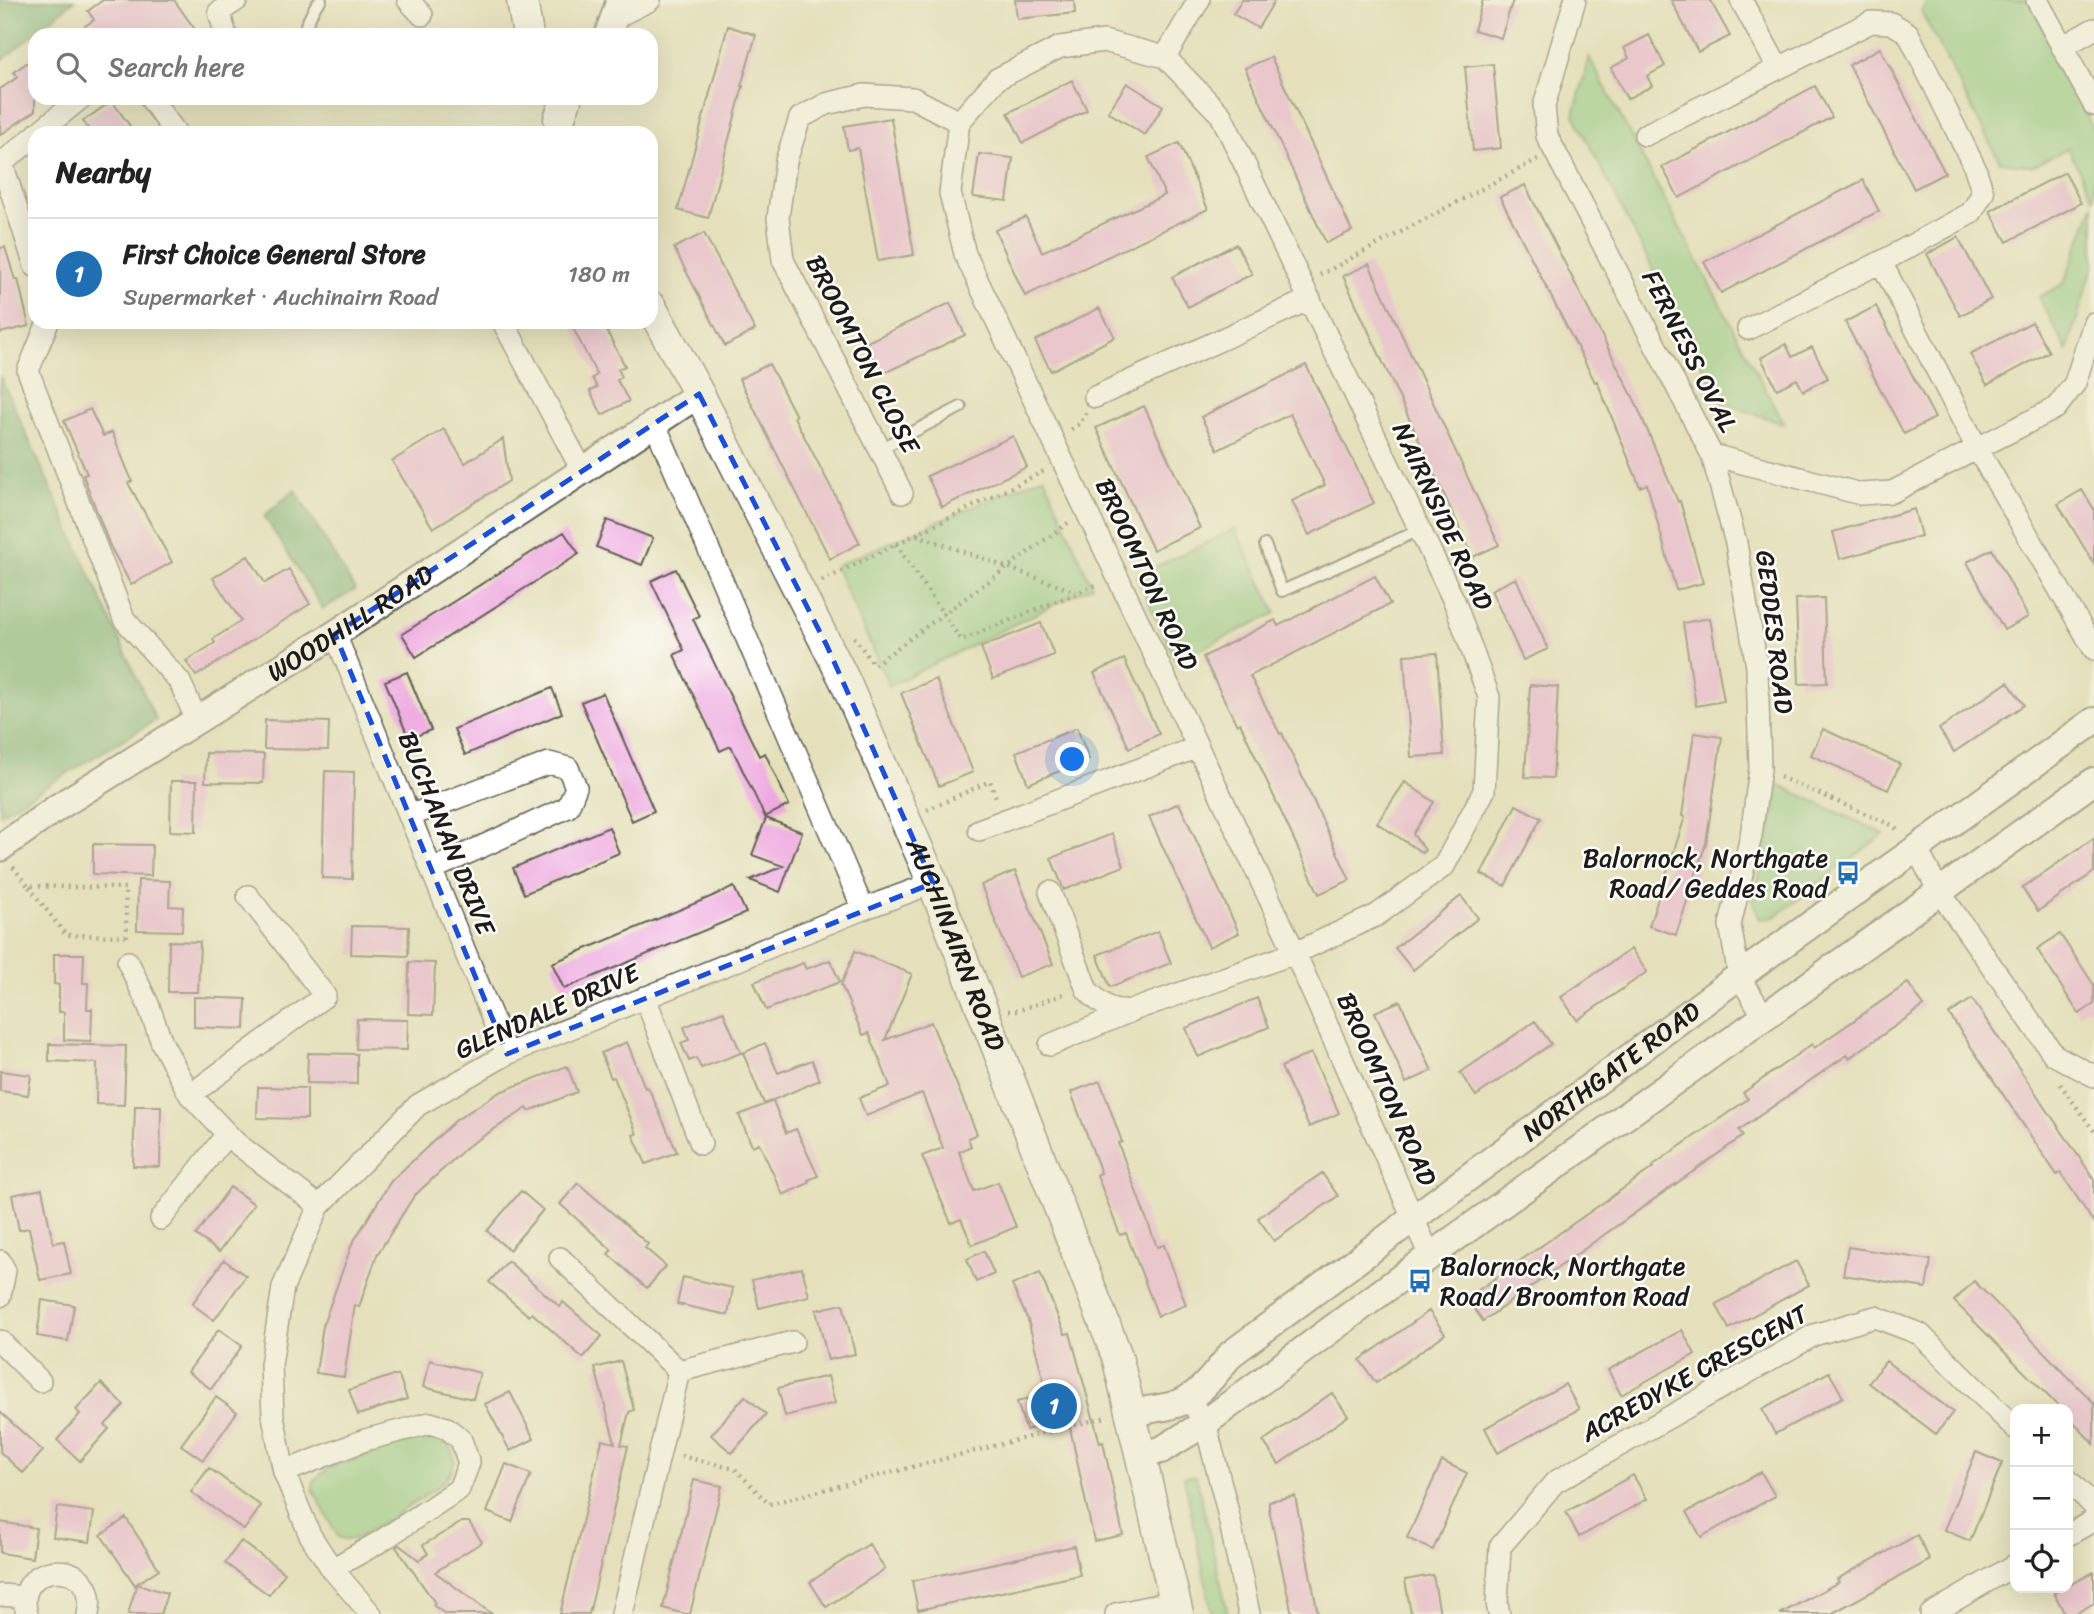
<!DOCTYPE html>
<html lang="en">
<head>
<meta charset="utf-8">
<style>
  body { margin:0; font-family:Sriracha,sans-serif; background:#f6f6f6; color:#222 }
  .controls { position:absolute; right:21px; bottom:21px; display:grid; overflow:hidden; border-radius:14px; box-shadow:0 7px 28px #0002 }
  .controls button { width:63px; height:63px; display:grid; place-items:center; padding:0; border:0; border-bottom:2px solid #e0e0e0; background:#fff; color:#222; font:35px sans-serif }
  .you { position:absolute; left:1073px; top:760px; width:24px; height:24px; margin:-18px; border:5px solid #fff; border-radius:50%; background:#1a73e8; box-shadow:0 0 0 10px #1a73e833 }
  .badge { display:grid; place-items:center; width:46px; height:46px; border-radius:50%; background:#1f6fb2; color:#fff; font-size:23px; font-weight:700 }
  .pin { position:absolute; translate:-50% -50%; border:4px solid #fff; box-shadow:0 2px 7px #0006 }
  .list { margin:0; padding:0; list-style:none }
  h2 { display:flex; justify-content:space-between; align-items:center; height:91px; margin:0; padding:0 28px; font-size:30px }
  h2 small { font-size:23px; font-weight:400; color:#767676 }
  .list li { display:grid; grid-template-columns:46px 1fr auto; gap:21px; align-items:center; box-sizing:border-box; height:112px; padding:0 28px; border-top:2px solid #e0e0e0 }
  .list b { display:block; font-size:26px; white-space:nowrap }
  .list p { margin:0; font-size:23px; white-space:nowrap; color:#767676 }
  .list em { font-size:23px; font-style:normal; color:#767676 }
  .icon { flex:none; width:38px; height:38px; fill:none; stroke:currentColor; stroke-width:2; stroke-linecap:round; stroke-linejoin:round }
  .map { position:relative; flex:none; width:2094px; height:1614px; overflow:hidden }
  .search { position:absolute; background:#fff; box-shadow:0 7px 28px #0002; left:28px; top:28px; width:630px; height:77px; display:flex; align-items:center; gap:18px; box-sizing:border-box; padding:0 24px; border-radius:21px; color:#767676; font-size:26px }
  .panel { position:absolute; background:#fff; box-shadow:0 7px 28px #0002; left:28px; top:126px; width:630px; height:203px; border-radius:21px }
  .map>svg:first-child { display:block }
</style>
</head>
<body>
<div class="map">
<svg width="2094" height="1614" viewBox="0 0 2094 1614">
  <rect width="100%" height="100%" fill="#fdfcf7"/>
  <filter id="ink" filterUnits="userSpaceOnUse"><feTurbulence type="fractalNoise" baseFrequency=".0143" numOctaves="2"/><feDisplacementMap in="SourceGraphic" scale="14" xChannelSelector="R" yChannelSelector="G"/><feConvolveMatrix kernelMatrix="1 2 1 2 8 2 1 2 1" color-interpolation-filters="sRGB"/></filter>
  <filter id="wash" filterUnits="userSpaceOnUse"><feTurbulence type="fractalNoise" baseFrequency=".00686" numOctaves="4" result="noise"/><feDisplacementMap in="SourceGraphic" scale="28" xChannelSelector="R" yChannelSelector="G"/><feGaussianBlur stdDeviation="1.57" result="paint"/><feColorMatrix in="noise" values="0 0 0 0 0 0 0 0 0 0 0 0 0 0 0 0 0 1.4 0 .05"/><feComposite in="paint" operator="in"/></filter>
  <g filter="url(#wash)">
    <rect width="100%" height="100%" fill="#e5e0bb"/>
    <path fill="#87c982" stroke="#52724f" stroke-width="2" d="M1928 0H2029L2094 131V199L2068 148 2033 166 2000 162 1921 11Z
      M1589 57 1784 424 1721 402 1574 115Z
      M2094 204V264L2067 351 2039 297 2064 283Z
      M1044 476 1092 586 889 686 835 566Z
      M1235 529 1276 613 1176 661 1136 576Z
      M1777 784 1884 834 1775 917 1760 919 1753 902 1775 807Z
      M422 1437C433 1437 445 1438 451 1449 456 1457 455 1468 449 1475 437 1493 379 1524 358 1538L346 1540 338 1537 313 1489 314 1480 329 1468Z
      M1196 1476 1228 1614H1212L1184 1477Z"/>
    <path fill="#6dad70" stroke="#446446" stroke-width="2" d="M0 0H75L0 62Z
      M0 376 156 720 0 814Z
      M295 490 355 590 323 609 264 516Z"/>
    <g id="blocks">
      <path fill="#eea9e0" d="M103 0H174L199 35H72L94 20 88 11Z
        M1015 0H1074L1075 13 1017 19Z
        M1242 0H1275L1258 28 1233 14Z
        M1483 0H1513L1501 38 1474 30Z
        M1671 0H1710L1730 36 1698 52Z
        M728 26 756 35 741 86H743L708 218 678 210Z
        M1649 35 1665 66 1647 76 1652 86 1627 99 1611 68 1629 58 1624 48Z
        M1880 48 1945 173 1914 189 1849 65Z
        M35 57V111L0 135V89L18 77 14 72Z
        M1271 57 1352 231 1326 243 1245 68Z
        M1493 64 1501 148 1473 151 1465 67Z
        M1072 80 1087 110 1023 143 1008 113Z
        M1127 83 1163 106 1145 135 1108 112Z
        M1815 86 1832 117 1679 198 1662 167Z
        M112 101 135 133H91L83 121Z
        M891 118 914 255 878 261 858 148 848 150 844 126Z
        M1179 143 1208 209 1025 296 995 230 1026 217 1042 252 1165 195 1148 157Z
        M979 154 1013 158 1007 201 973 197Z
        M2065 172 2081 203 2007 242 1990 211Z
        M1863 180 1879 211 1721 293 1704 262Z
        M1525 185 1634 399 1678 502 1680 501 1703 583 1676 590 1647 484 1640 487 1597 381 1595 382 1500 197Z
        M704 233 755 330 725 346 674 248Z
        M1958 237 1991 299 1960 316 1927 254Z
        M1236 244 1252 274 1188 307 1172 277Z
        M5 247 15 280 18 279 29 326 0 333V248Z
        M1369 264 1499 545 1473 557 1343 276Z
        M950 303 965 335 880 375 865 343Z
        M1876 306 1935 418 1904 434 1845 322Z
        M1099 308 1115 337 1051 371 1035 341Z
        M570 322H602L625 366 618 369 622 377 617 380 629 401 602 415 590 391 597 387 592 378 597 375Z
        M2032 322 2049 352 1987 385 1970 354Z
        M1786 344 1792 357 1812 347 1828 378 1803 391 1797 379 1777 389 1761 358Z
        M769 364 796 416 794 417 860 543 830 559 739 379Z
        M1306 365 1374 503 1309 535 1292 501 1325 485 1290 414 1218 450 1201 417Z
        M1144 406 1200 528 1153 550 1096 428Z
        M90 409 103 436 112 432 132 481 128 483 172 562 131 585 110 546 83 475 87 474 64 421Z
        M444 429 465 463 503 439 509 481 433 528 392 461Z
        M1013 436 1027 467 942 507 927 476Z
        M2082 490 2094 509V564L2058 504Z
        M1914 509 1921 536 1840 559 1833 532Z
        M607 520 653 538 642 565 596 547Z
        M564 532 579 554 416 657 402 634Z
        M1992 549 2028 617 2004 630 1967 562Z
        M248 556 265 583 289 569 310 604 196 676 186 661 215 643 213 639 241 621 213 578Z
        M676 569 699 616 693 619 759 756 765 753 789 805 765 817 731 746 720 751 674 655 684 650 651 581Z
        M1375 576 1390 604 1250 676 1280 734 1282 733 1350 880 1319 894 1240 723 1237 725 1203 657 1275 620 1278 626Z
        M1516 578 1548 649 1523 660 1491 590Z
        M1824 598 1827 683 1799 684 1796 599Z
        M1710 618 1724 701 1696 706 1683 623Z
        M1041 623 1054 655 993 679 981 647Z
        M1437 653 1444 755 1411 757 1404 655Z
        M1124 659 1159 734 1129 748 1094 673Z
        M407 672 431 730 409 739 385 681Z
        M936 679 973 772 939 786 901 693Z
        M2008 682 2024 705 1954 752 1939 729Z
        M1530 685 1558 687 1553 778 1525 777Z
        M552 688 562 713 465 755 454 729Z
        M603 693 654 811 632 821 581 702Z
        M265 720 329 722 328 750 264 749Z
        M1077 728 1089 759 1028 784 1016 752Z
        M1823 729 1900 764 1888 790 1811 755Z
        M1694 733 1722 737 1706 843 1676 935 1649 926 1685 817 1682 816Z
        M206 753 264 754 263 783 205 782Z
        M325 771 354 772 352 879 322 878Z
        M171 781H197L196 832 170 831Z
        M1405 782 1434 802 1413 834 1425 850 1423 853 1377 823Z
        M1179 803 1239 933 1209 947 1149 817Z
        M1516 805 1541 818 1505 886 1481 874Z
        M766 818 802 832 780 892 750 880 783 866 752 855Z
        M609 827 619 853 524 894 513 868Z
        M1112 834 1124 866 1064 890 1051 858Z
        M2094 838V872L2038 911 2022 888Z
        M93 844 152 845 151 876 93 874Z
        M1015 871 1053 964 1018 977 981 885Z
        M138 880 170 881 169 906 183 907 182 931 137 930Z
        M734 887 746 913 564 989 552 963Z
        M1461 896 1478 918 1413 970 1395 948Z
        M352 926 409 927 408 956 351 954Z
        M1158 931 1171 963 1110 987 1097 955Z
        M2060 934 2094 985V1004L2079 1014 2037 949Z
        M169 941 200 942 198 992H168Z
        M1631 949 1647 972 1577 1020 1561 997Z
        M855 951 912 974 885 1040 931 1022 977 1134 968 1138 971 1146 959 1152 974 1191 998 1182 1016 1227 972 1245 961 1219 951 1223 922 1156 943 1148 922 1093 866 1116 859 1098 890 1086 869 1033 863 1035 841 985Z
        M54 954H84L83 983H88L87 1009H92L91 1041 64 1040V1012H59V985L54 984Z
        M830 960 840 982 766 1010 754 982 803 963 806 969Z
        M409 962 435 963 433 1015 408 1014Z
        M1908 983 1924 1006 1849 1058 1847 1055 1739 1130 1743 1136 1483 1321 1467 1298 1654 1167 1653 1165 1748 1099 1743 1093 1812 1044 1814 1048Z
        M194 997 246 999 245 1029 194 1027Z
        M1257 998 1269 1027 1198 1057 1186 1028Z
        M1972 999 2094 1179V1223L2061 1173 2057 1175 1949 1014Z
        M1400 1001 1432 1071 1406 1083 1375 1012Z
        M723 1011 741 1053 701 1068 696 1058 689 1061 681 1043 689 1040 684 1027Z
        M357 1019 408 1020 407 1050 356 1049Z
        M1535 1021 1551 1044 1476 1096 1460 1073Z
        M627 1042 645 1088 648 1087 677 1152 646 1164 633 1135 637 1134 614 1077 611 1078 601 1053Z
        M765 1043 778 1073 812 1060 820 1080 764 1104 743 1053Z
        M49 1044 126 1046 124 1105 96 1104 97 1063 49 1061Z
        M308 1053 357 1054V1084L307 1083Z
        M1311 1053 1339 1113 1309 1127 1281 1067Z
        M567 1066 577 1092 529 1111 527 1108 468 1146 414 1196 377 1255 359 1307 355 1305 344 1377 316 1373 323 1325 352 1244 391 1181 456 1120 500 1092Z
        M0 1071 31 1075 28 1095 0 1091Z
        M1100 1081 1122 1142 1118 1143 1157 1247 1164 1245 1186 1305 1158 1316 1126 1233 1120 1235 1097 1175 1101 1173 1071 1092Z
        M258 1087 307 1088V1119L257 1118Z
        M773 1101 786 1133 796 1129 818 1176 808 1180 809 1183 783 1195 759 1143 752 1146 739 1115Z
        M135 1106H161L160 1167 133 1166Z
        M1322 1173 1338 1196 1274 1241 1258 1218Z
        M578 1183 648 1244 645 1248 666 1266 647 1288 608 1254 612 1250 560 1204Z
        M230 1187 254 1204 219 1252 196 1235Z
        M42 1189 53 1243 64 1241 71 1274 40 1280 29 1228 19 1230 12 1195Z
        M521 1191 543 1210 509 1250 487 1231Z
        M1848 1247 1931 1260 1926 1288 1843 1275Z
        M984 1251 994 1274 976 1282 967 1259Z
        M224 1260 246 1276 214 1320 192 1304Z
        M508 1261 560 1307 563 1302 602 1336 583 1358 532 1313 529 1316 489 1282Z
        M1796 1261 1809 1285 1729 1329 1716 1304Z
        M802 1268 809 1296 759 1308 752 1280Z
        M1040 1273 1065 1334 1070 1333 1100 1443 1103 1442 1123 1535 1094 1541 1068 1418 1026 1430 1017 1402 1047 1393 1028 1320 1012 1285Z
        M683 1277 733 1288 728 1315 677 1304Z
        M1974 1281 2094 1403V1444L2068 1417V1409H2061L1954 1301Z
        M42 1300 74 1305 68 1341 37 1336Z
        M843 1304 855 1354 828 1360 816 1310Z
        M1429 1311 1445 1334 1376 1383 1360 1360Z
        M219 1329 242 1346 211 1389 188 1372Z
        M1682 1330 1695 1354 1621 1395 1608 1370Z
        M430 1360 480 1373 473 1399 423 1387Z
        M621 1361 634 1410 629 1412 621 1445 628 1446 596 1585 589 1614H560L602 1440 615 1443 595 1368Z
        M1886 1361 1953 1412 1936 1434 1869 1383Z
        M1829 1372 1843 1397 1775 1434 1762 1409Z
        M391 1376H399L407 1399 358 1415 349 1390Z
        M828 1376 835 1403 785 1416 778 1388Z
        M101 1383 124 1405 105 1425 109 1429 80 1461 57 1440 80 1414 76 1410Z
        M1565 1384 1579 1409 1498 1453 1485 1428Z
        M510 1392 534 1439 510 1451 485 1404Z
        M1332 1393 1348 1416 1279 1464 1263 1441Z
        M745 1396 766 1414 732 1453 711 1435Z
        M216 1397 237 1412 203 1460 181 1445Z
        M0 1412 43 1451 23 1473 0 1452Z
        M1976 1452 2002 1463 1970 1541 1944 1530Z
        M1442 1461 1467 1473 1433 1550 1407 1538Z
        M506 1464 531 1474 512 1522 487 1512Z
        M209 1468 261 1506 244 1530 191 1492Z
        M1761 1472 1775 1496 1701 1537 1687 1512Z
        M1633 1475 1647 1499 1579 1537 1566 1512Z
        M694 1480 722 1486 690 1614H685L663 1608Z
        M1295 1496 1318 1614H1292L1269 1509V1501Z
        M57 1507 94 1512 90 1542 53 1537Z
        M126 1518 159 1569 135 1585 101 1535Z
        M0 1522 36 1528 32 1558 0 1553Z
        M462 1522H469L482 1542 435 1572 492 1614H445L433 1605 435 1603 396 1547 399 1545 419 1560 428 1554 423 1545Z
        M1917 1535 1930 1560 1831 1614H1780L1839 1582 1837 1579Z
        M241 1541 285 1573 269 1595 225 1563Z
        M869 1544 885 1569 826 1607 810 1582Z
        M1074 1546 1080 1575 918 1610 912 1581Z
        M2094 1572V1603L2075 1614H2065L2054 1593Z
        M1433 1575 1440 1614H1411L1405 1580Z
        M137 1584 167 1593 161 1614H128Z"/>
    </g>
  </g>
  <g filter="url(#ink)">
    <use href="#blocks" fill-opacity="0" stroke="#626154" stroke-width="2"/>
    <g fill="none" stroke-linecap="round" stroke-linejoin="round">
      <g stroke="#626154" stroke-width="14">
        <path id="service" d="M306 25 316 5 321 0
          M880 449 961 407
          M1265 545 1282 591 1420 530"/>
      </g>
      <g stroke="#626154" stroke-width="24">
        <path id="minor" d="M408 0 422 15
          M1575 0 1544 106 1547 136 1712 455 1736 543 1757 667 1760 768 1751 836 1730 925 1739 976 1765 1018
          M1741 0 1778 68
          M2037 0 2094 105
          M612 19 650 0
          M226 35 219 12 237 0
          M2062 47 2094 29
          M1165 57 1104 41 1060 47 997 79 959 122 950 193 965 254 1295 953 1430 1256
          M1165 57 1199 0
          M150 98 176 133
          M38 133 81 98
          M1645 135 1871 22 1891 23 1908 33 1975 168 1983 193 1971 213 1881 262 1748 329
          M35 136 2 163 35 266
          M1881 262 1978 450 2094 649
          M48 322 28 371 124 619 180 682 197 721
          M503 322 582 470
          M1095 397 1310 299
          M654 422 863 909
          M1712 455 1861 494 1892 492 2056 408 2075 383 2094 323
          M902 493 783 260 778 218 786 161 800 118 826 104 864 95 913 98 959 122
          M335 634 507 1054
          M409 816 549 763 568 768 576 787 568 807 433 869
          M979 830 1198 747
          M1916 848 1939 891 2054 1055 2094 1076
          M1050 892 1087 990C1103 1006 1110 1012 1133 1010L1295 953 1377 915 1444 866 1484 791 1489 697 1455 603 1221 115 1165 57
          M128 962 148 1004 162 1043 190 1095 236 1143 319 1206
          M645 997 701 1144
          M1050 1045 1131 1011
          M190 1095 325 996 248 896
          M161 1219 227 1134
          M560 1258 679 1371
          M0 1261 5 1271 0 1296
          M0 1341 40 1381
          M679 1371 793 1342
          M1189 1399 1205 1423 1208 1434 1227 1508 1249 1614
          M284 1472 365 1440 430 1423 447 1428 461 1440 469 1463 459 1489 381 1541 332 1569
          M2068 1480 2094 1506
          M2068 1535 2094 1520
          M0 1595 25 1597
          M27 1614C11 1559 102 1555 88 1614
          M371 1614 332 1569 310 1535 284 1472 273 1416 271 1365 283 1287 319 1206 418 1105 507 1054 863 909 933 883
          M622 1614 679 1371
          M1116 1614 1175 1601
          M1499 1614 1497 1603 1500 1547 1555 1482 1814 1335 1875 1317 1920 1334 2015 1428
          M1931 1614 2015 1565"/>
      </g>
      <g stroke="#626154" stroke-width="30">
        <g id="tertiary">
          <path d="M608 35 620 0"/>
          <path id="s1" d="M0 848 58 807 335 634 699 394"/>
          <path id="s2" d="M1131 1413C1144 1410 1157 1409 1169 1406 1197 1401 1215 1374 1231 1354L1739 976 2094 721"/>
          <path d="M1141 1455 1161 1450 1205 1423 1430 1256 2094 781"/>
        </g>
      </g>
      <g stroke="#626154" stroke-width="33">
        <g id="secondary">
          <path d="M522 0 528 35"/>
          <path d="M561 133 559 119 566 100 565 98"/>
          <path id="s3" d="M651 307 699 394 844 679 933 883 1117 1356 1178 1614"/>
        </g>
      </g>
      <path stroke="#626154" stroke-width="4.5" stroke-dasharray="2 5" stroke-linecap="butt" d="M1320 275 1538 159
        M1071 429 1080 424 1086 413
        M917 535 1076 592
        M896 544 961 640 1099 584
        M822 581 1046 470
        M854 637 874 665 1068 523
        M1780 777 1894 826 1899 832
        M927 810 990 781 997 800
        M13 867 28 886 125 888 127 941
        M29 887 66 935 126 936
        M1008 1011H1017L1066 993
        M2060 1084 2094 1131
        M681 1456 735 1469 769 1504 1106 1417"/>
      <use href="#service" stroke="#fff" stroke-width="10"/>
      <use href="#minor" stroke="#fff" stroke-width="21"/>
      <use href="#tertiary" stroke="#fff" stroke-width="26"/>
      <use href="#secondary" stroke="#fff" stroke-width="30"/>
    </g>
  </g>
  <path d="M0 0H2094V1614H0ZM699 394 827 646 933 883 507 1054 335 634Z" fill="#e5e0bb" fill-opacity=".55" fill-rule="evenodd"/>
  <path fill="none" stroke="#1d4ed8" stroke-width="5" stroke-dasharray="14 9" stroke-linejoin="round" d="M699 394 827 646 933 883 507 1054 335 634Z"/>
  <defs>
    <g id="bus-bare" transform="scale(1.89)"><path d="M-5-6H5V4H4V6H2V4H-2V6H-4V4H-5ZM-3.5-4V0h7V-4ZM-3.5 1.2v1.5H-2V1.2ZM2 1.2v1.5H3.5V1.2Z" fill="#1f6fb2" stroke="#fdfcf7" stroke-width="2.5" paint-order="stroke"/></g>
  </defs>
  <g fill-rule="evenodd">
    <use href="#bus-bare" x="1848" y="873"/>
    <use href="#bus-bare" x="1420" y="1281"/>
  </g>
  <g text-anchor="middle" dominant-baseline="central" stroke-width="5" stroke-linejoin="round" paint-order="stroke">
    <g font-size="26" fill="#1c1c1c" stroke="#fdfcf7">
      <text transform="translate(1690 351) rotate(63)">FERNESS OVAL</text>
      <text transform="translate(863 354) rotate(63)">BROOMTON CLOSE</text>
      <text transform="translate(1443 516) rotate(65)">NAIRNSIDE ROAD</text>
      <text transform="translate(1147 574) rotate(65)">BROOMTON ROAD</text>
      <text stroke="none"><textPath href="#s1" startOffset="416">WOODHILL ROAD</textPath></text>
      <text transform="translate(1775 632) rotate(83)">GEDDES ROAD</text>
      <text transform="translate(447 833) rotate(68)">BUCHANAN DRIVE</text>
      <text stroke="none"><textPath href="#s3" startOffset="707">AUCHINAIRN ROAD</textPath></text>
      <text transform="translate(547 1011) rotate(-24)">GLENDALE DRIVE</text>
      <text stroke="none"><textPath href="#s2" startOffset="595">NORTHGATE ROAD</textPath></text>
      <text transform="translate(1387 1089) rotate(66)">BROOMTON ROAD</text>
      <text transform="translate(1694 1373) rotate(-29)">ACREDYKE CRESCENT</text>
    </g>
    <g font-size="26" fill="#1c1c1c" stroke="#fdfcf7" text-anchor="end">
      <text x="1828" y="858">Balornock, Northgate<tspan x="1828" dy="30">Road/ Geddes Road</tspan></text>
      <text x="1440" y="1266" text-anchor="start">Balornock, Northgate<tspan x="1440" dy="30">Road/ Broomton Road</tspan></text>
    </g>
  </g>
</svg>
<div class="controls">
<button>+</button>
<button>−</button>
<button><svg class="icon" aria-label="locate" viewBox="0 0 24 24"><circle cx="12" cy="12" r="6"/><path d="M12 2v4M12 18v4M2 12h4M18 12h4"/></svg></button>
</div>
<div class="you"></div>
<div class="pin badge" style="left:1054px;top:1406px">1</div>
<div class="search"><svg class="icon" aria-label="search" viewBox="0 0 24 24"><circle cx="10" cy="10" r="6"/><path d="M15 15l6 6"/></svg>Search here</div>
<section class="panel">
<h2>Nearby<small></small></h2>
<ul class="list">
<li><span class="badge">1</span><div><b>First Choice General Store</b><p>Supermarket · Auchinairn Road</p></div><em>180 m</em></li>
</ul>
</section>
</div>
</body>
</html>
